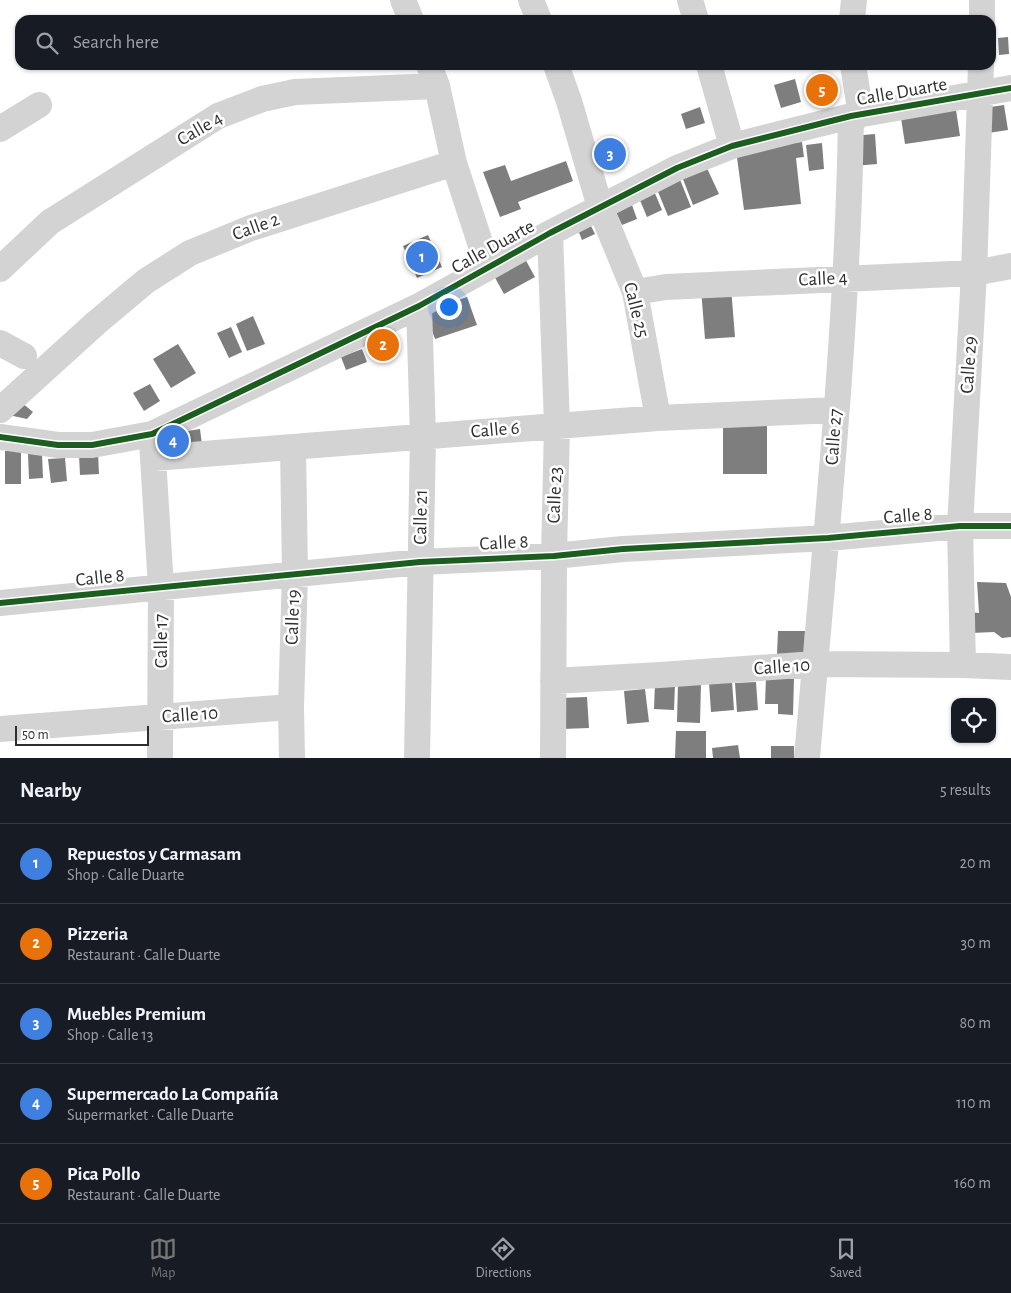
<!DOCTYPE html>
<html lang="en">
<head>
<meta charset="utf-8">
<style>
  body { margin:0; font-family:"Alegreya Sans",sans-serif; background:#242831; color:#f1f3f6 }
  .controls { position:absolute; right:15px; bottom:15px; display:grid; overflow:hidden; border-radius:10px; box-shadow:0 1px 4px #0004 }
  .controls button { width:45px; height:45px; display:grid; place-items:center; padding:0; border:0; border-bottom:1px solid #363941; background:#171b24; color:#f1f3f6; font:25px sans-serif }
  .scale { position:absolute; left:15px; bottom:12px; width:134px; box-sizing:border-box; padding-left:5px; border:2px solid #2e2e2e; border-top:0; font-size:14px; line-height:18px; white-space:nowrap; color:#2e2e2e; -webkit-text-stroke:4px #fff; paint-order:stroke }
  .you { position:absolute; left:448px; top:306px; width:18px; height:18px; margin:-12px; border:4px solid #fff; border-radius:50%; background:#1a73e8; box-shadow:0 0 0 8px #1a73e833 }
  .badge { display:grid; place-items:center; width:32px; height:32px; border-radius:50%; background:#777; color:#fff; font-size:16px; font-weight:700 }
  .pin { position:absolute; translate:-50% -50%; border:2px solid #fff; box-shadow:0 1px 5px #0006 }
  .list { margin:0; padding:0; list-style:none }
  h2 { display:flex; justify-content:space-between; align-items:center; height:65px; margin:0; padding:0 20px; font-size:21px }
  h2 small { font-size:16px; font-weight:400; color:#9ea1a6 }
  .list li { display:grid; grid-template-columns:32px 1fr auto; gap:15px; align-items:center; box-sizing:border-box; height:80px; padding:0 20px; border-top:1px solid #363941 }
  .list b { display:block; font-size:19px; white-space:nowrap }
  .list p { margin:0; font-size:16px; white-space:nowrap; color:#9ea1a6 }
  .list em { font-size:16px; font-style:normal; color:#9ea1a6 }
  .icon { flex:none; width:28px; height:28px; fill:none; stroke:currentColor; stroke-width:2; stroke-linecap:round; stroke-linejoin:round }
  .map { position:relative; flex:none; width:1011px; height:758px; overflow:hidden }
  .search { position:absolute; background:#171b24; box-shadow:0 1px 4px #0004; left:15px; right:15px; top:15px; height:55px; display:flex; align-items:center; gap:12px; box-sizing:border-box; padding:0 18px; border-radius:15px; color:#9ea1a6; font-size:19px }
  .sheet { height:465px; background:#171b24 }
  nav { display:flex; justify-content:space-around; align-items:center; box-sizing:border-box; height:70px; border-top:1px solid #363941; background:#171b24; font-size:14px; color:#9ea1a6 }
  nav a { display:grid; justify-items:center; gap:2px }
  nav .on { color:#777 }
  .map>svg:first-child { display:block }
</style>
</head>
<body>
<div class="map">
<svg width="1011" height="758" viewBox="0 0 1011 758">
  <rect width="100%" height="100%" fill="#fff"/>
  <path fill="#7e7e7e" d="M1008 37 1009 54 999 55 998 38Z
    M795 79 801 102 781 108 774 85Z
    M835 81 837 92 810 98 808 87Z
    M1004 105 1008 130 988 133 984 108Z
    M700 107 705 123 686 129 681 114Z
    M956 110 960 136 905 144 901 118Z
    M875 134 877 164 854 166 852 136Z
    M618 138 626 161 602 170 593 148Z
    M802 142 804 157 796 158 801 204 744 210 736 150Z
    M822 143 824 169 809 171 806 145Z
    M566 161 573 181 518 202 521 209 500 217 483 172 505 165 511 181Z
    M705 164 719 194 693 205 681 174Z
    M679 177 691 207 668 216 656 187Z
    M654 191 662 210 647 217 639 198Z
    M632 205 637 219 622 225 616 212Z
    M590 224 595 234 582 240 578 230Z
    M428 235 442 267 417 278 403 246Z
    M524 257 535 277 504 294 493 274Z
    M731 287 735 337 705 339 701 289Z
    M467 297 477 325 435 339 425 311Z
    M253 316 265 344 247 351 236 324Z
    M231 327 242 352 229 358 217 333Z
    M387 336 393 349 379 355 374 342Z
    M178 344 196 373 171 388 153 359Z
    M362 349 367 362 346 370 341 357Z
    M150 384 160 401 144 411 133 393Z
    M10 393 33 412 27 419 4 414Z
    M723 425H767V474H723Z
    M200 429 202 445 163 451 161 435Z
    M5 451H21V484H5Z
    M98 453 99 474 80 475 79 455Z
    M28 454H42L43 478 29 479Z
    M65 458 67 481 51 483 48 459Z
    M977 582 1006 583 1011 597V637L1002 638 994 632 971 633 969 612 979 613Z
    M778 631H805L804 655 777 654Z
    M766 677 794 678 793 715 778 714V704H765Z
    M732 681 734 710 711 712 709 682Z
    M678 682 701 683 700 723 677 722Z
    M756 682 758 710 737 712 735 683Z
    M655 683 675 684 674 710 654 709Z
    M645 689 649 722 627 724 624 691Z
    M587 697 589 728 562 729 560 698Z
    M676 731H706V758H675Z
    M738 745 740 758H713L712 748Z
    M771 746H794V758H771Z"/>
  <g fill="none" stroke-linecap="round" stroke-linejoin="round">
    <path stroke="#d3d3d3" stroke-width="26" d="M403 0 411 20
      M531 0 539 20
      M690 0 696 20
      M852 20 854 0
      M982 20V0
      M429 65 437 86 454 163
      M556 65 569 101 600 207 635 292 658 418
      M709 65 732 146
      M853 65 861 115
      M0 129 39 105
      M550 233 557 425 554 556 553 758
      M0 269 50 222 218 116 262 99 295 92 437 86
      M635 292 666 287 974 273 1011 266
      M0 343 24 356
      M0 410 96 323 146 281 190 253 251 228 454 163 488 267
      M0 437 58 445H92L152 434 419 306 550 233 677 168 732 146 851 116 1011 88
      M152 442 161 587 160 758
      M154 458 658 418 836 410
      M0 603 420 562 554 556 623 549 828 538 960 526H1011
      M963 665 960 526 974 273 981 65
      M553 681 660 675 815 664 963 665 1011 667
      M0 729 291 707
      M292 758 291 707 295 574 293 447
      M417 758 423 436 419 306
      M807 758C825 544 848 330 851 116"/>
    <g stroke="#fff" stroke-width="9">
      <path id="cycleway" d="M0 437 58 445H92L152 434 419 306 550 233 677 168 732 146 851 116 1011 88
        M0 603 420 562 554 556 623 549 828 538 960 526H1011"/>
    </g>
    <use href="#cycleway" stroke="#1b5e20" stroke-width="6"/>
  </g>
  <g text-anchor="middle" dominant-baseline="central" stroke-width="5" stroke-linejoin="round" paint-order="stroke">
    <g font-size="19" fill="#2e2e2e" stroke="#fff">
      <text transform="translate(902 92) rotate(-10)">Calle Duarte</text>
      <text transform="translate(200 129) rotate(-30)">Calle 4</text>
      <text transform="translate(256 227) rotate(-20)">Calle 2</text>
      <text transform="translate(493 247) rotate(-29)">Calle Duarte</text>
      <text transform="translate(823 279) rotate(-3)">Calle 4</text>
      <text transform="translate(636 310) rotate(76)">Calle 25</text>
      <text transform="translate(969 365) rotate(-86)">Calle 29</text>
      <text transform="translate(495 430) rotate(-5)">Calle 6</text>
      <text transform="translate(834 437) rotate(-86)">Calle 27</text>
      <text transform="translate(555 495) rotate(-88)">Calle 23</text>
      <text transform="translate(908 516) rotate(-5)">Calle 8</text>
      <text transform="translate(421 517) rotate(-89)">Calle 21</text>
      <text transform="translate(504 543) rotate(-3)">Calle 8</text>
      <text transform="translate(100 578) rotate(-6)">Calle 8</text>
      <text transform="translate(293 617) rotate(-88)">Calle 19</text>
      <text transform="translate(161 641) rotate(-90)">Calle 17</text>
      <text transform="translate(782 667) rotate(-4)">Calle 10</text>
      <text transform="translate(190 715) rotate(-4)">Calle 10</text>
    </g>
  </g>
</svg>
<div class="controls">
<button><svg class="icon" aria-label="locate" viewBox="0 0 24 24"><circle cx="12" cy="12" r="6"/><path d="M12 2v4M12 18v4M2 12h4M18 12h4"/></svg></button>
</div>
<div class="scale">50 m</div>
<div class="you"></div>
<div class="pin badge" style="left:422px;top:257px;background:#3f7fe0">1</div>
<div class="pin badge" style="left:383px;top:345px;background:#e8710a">2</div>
<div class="pin badge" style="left:610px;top:154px;background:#3f7fe0">3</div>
<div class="pin badge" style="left:173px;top:441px;background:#3f7fe0">4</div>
<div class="pin badge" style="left:822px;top:90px;background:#e8710a">5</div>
<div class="search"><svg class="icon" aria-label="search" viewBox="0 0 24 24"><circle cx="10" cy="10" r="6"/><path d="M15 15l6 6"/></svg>Search here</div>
</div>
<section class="sheet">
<h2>Nearby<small>5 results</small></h2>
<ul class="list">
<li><span class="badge" style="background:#3f7fe0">1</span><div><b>Repuestos y Carmasam</b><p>Shop · Calle Duarte</p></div><em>20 m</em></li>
<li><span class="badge" style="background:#e8710a">2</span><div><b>Pizzeria</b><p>Restaurant · Calle Duarte</p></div><em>30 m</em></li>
<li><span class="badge" style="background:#3f7fe0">3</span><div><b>Muebles Premium</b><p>Shop · Calle 13</p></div><em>80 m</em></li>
<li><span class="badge" style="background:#3f7fe0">4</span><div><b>Supermercado La Compañía</b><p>Supermarket · Calle Duarte</p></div><em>110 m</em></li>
<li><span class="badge" style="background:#e8710a">5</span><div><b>Pica Pollo</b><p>Restaurant · Calle Duarte</p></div><em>160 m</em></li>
</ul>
</section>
<nav>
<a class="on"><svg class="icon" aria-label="map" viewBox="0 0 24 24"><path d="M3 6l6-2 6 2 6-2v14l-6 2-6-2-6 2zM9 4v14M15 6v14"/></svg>Map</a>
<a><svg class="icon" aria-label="directions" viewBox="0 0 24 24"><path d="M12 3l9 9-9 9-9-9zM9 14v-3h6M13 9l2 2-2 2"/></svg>Directions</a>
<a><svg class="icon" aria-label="saved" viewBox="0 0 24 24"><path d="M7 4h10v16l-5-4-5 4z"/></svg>Saved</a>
</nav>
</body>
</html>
